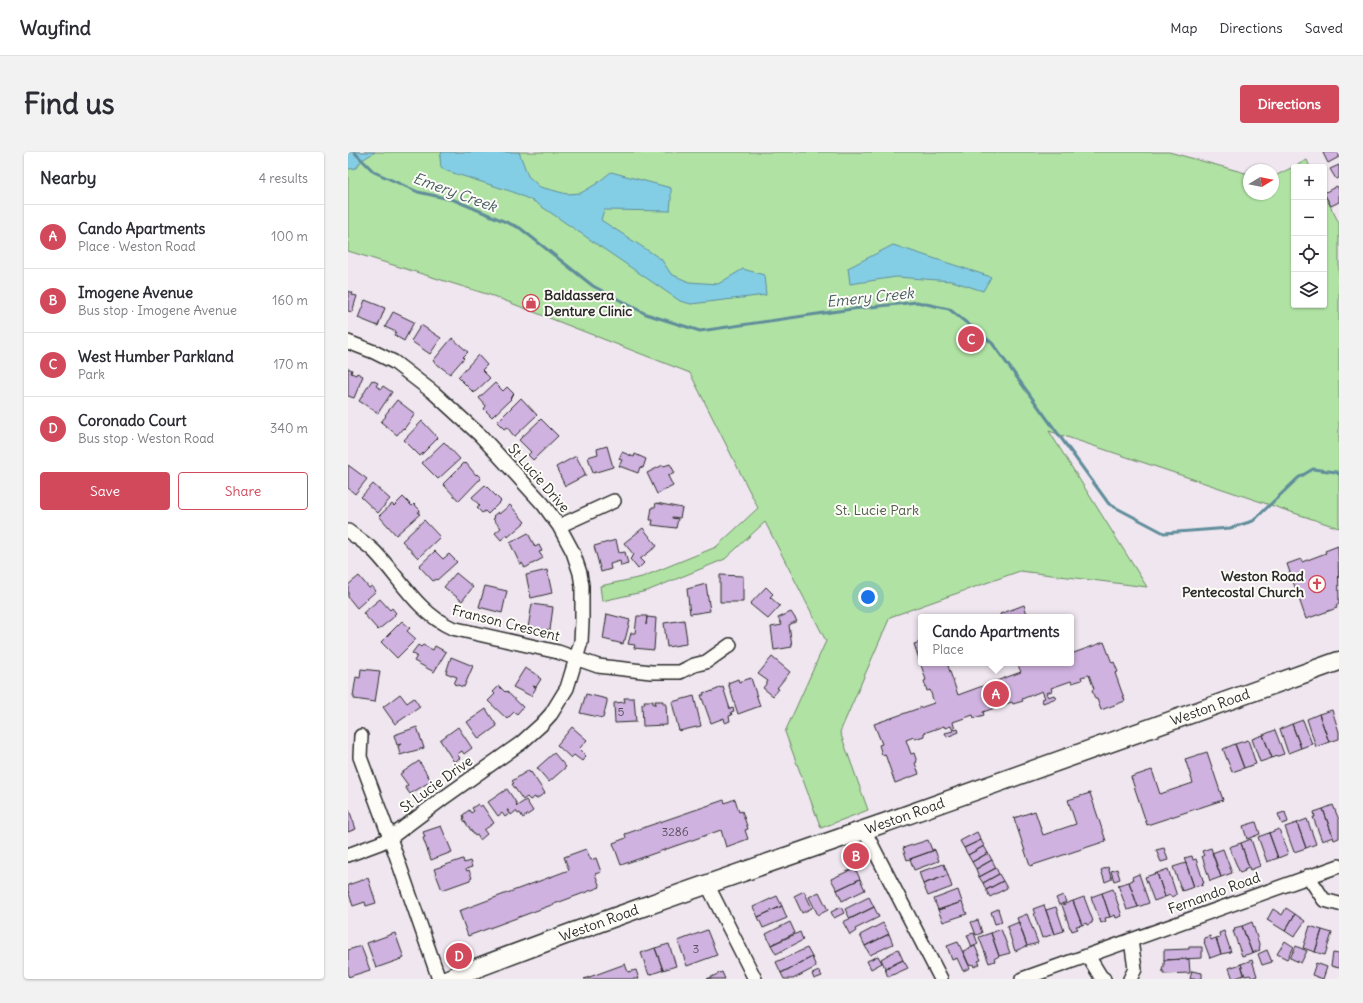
<!DOCTYPE html>
<html lang="en">
<head>
<meta charset="utf-8">
<style>
  body { margin:0; font-family:Delius,sans-serif; background:#f2f2f3; color:#2b2b33 }
  .controls { position:absolute; right:12px; top:12px; display:grid; overflow:hidden; border-radius:4px; box-shadow:0 1px 3px #0004 }
  .controls button { width:36px; height:36px; display:grid; place-items:center; padding:0; border:0; border-bottom:1px solid #e1e1e2; background:#fff; color:#2b2b33; font:20px sans-serif }
  .compass { position:absolute; left:895px; top:12px; width:36px; height:36px; border-radius:50%; background:#fff; box-shadow:0 1px 3px #0004; rotate:80deg }
  .you { position:absolute; left:520px; top:445px; width:14px; height:14px; margin:-10px; border:3px solid #fff; border-radius:50%; background:#1a73e8; box-shadow:0 0 0 6px #1a73e833 }
  .badge { display:grid; place-items:center; width:26px; height:26px; border-radius:50%; background:#d1495b; color:#fff; font-size:13px; font-weight:700 }
  .pin { position:absolute; translate:-50% -50%; border:2px solid #fff; box-shadow:0 1px 4px #0006 }
  .popup { position:absolute; left:570px; top:462px; width:156px; height:52px; box-sizing:border-box; display:grid; place-content:center; border-radius:4px; background:#fff; filter:drop-shadow(0 1px 3px #0005); font-size:13px; white-space:nowrap; color:#7c7c81 }
  .popup b { font-size:15px; color:#2b2b33 }
  .popup::after { content:''; position:absolute; left:50%; top:100%; margin-left:-8px; border:8px solid transparent; border-top-color:#fff }
  .list { margin:0; padding:0; list-style:none }
  h2 { display:flex; justify-content:space-between; align-items:center; height:52px; margin:0; padding:0 16px; font-size:17px }
  h2 small { font-size:13px; font-weight:400; color:#7c7c81 }
  .list li { display:grid; grid-template-columns:26px 1fr auto; gap:12px; align-items:center; box-sizing:border-box; height:64px; padding:0 16px; border-top:1px solid #e1e1e2 }
  .list b { display:block; font-size:15px; white-space:nowrap }
  .list p { margin:0; font-size:13px; white-space:nowrap; color:#7c7c81 }
  .list em { font-size:13px; font-style:normal; color:#7c7c81 }
  .actions { display:flex; gap:8px; padding:12px 16px }
  .actions a { flex:1; padding:9px 0; border:1px solid #d1495b; border-radius:4px; text-align:center; font-size:14px; color:#d1495b }
  .actions .main { background:#d1495b; color:#fff }
  .icon { flex:none; width:22px; height:22px; fill:none; stroke:currentColor; stroke-width:2; stroke-linecap:round; stroke-linejoin:round }
  .map { position:relative; flex:none; width:991px; height:827px; overflow:hidden; border-radius:4px }
  header { display:flex; align-items:center; gap:24px; box-sizing:border-box; height:56px; padding:0 20px; background:#fff; border-bottom:1px solid #e1e1e2 }
  header strong { font-size:19px }
  nav { display:flex; gap:22px; margin-inline-start:auto; font-size:14px }
  .intro { display:flex; align-items:center; justify-content:space-between; box-sizing:border-box; height:96px; padding:0 24px }
  h1 { margin:0; font-size:28px }
  .button { padding:10px 18px; border-radius:4px; background:#d1495b; color:#fff; font-size:14px; font-weight:700 }
  main { display:flex; gap:24px; padding:0 24px }
  aside { flex:1; background:#fff; border-radius:4px; box-shadow:0 1px 3px #0004 }
  .map>svg:first-child { display:block }
</style>
</head>
<body>
<header>
<strong>Wayfind</strong>
<nav><a>Map</a><a>Directions</a><a>Saved</a></nav>
</header>
<div class="intro"><h1>Find us</h1><a class="button">Directions</a></div>
<main>
<aside>
<h2>Nearby<small>4 results</small></h2>
<ul class="list">
<li><span class="badge">A</span><div><b>Cando Apartments</b><p>Place · Weston Road</p></div><em>100 m</em></li>
<li><span class="badge">B</span><div><b>Imogene Avenue</b><p>Bus stop · Imogene Avenue</p></div><em>160 m</em></li>
<li><span class="badge">C</span><div><b>West Humber Parkland</b><p>Park</p></div><em>170 m</em></li>
<li><span class="badge">D</span><div><b>Coronado Court</b><p>Bus stop · Weston Road</p></div><em>340 m</em></li>
</ul>
<div class="actions"><a class="main">Save</a><a>Share</a></div>
</aside>
<div class="map">
<svg width="991" height="827" viewBox="0 0 991 827">
  <rect width="100%" height="100%" fill="#efe6f0"/>
  <filter id="ink" filterUnits="userSpaceOnUse"><feTurbulence type="fractalNoise" baseFrequency=".025" numOctaves="2"/><feDisplacementMap in="SourceGraphic" scale="8" xChannelSelector="R" yChannelSelector="G"/><feConvolveMatrix kernelMatrix="1 2 1 2 8 2 1 2 1" color-interpolation-filters="sRGB"/></filter>
  <g filter="url(#ink)">
    <path fill="#afe2a3" stroke="#6d8667" d="M0 0H821L901 22V42H925V25L959 8 962 15H946V153H976V42L991 71V376L701 279 799 435 672 419 542 465 492 580 520 658 473 676 437 580 478 489 417 370 377 407 299 439 254 449 252 434 294 425 368 395 410 356 342 221 145 144 0 99Z"/>
    <path fill="#83cee4" stroke="#608d9a" d="M0 0H27L14 8 8 16 0 17Z
      M94 0H171L180 24 192 35 219 42 233 41 248 32 263 20 323 36V48L322 59 256 58 253 68 313 107 323 122 341 130 370 132 395 117 416 123 418 143 343 152 332 149 187 50 165 40 99 19 93 16 92 5Z
      M545 93 643 125 635 139 604 129 548 125 502 132 500 116Z"/>
    <g fill="none" stroke-linecap="round" stroke-linejoin="round">
      <path stroke="#608d9a" stroke-width="3" d="M6 0 26 20 70 40 106 48 172 76 245 134 298 162 352 179 504 157 569 150 601 157 644 191 761 352 816 381 882 376 905 369 950 326 965 317 988 320 991 322"/>
    </g>
    <path fill="#cfb2df" stroke="#2b2b2b" d="M977 0H991V5L980 11 975 1Z
      M991 13V26L988 27 982 17Z
      M989 34 991 38V50L983 54 976 41Z
      M0 139 5 141 4 143 9 144 4 160 0 159Z
      M17 148 37 156 30 174 10 166Z
      M45 160 66 170 56 189 46 183 48 180 37 175Z
      M73 173 93 186 82 202 63 189Z
      M104 186 120 200 115 205 116 206 102 222 85 209Z
      M130 203 139 213 134 218 142 226 126 241 110 225Z
      M0 216 4 218 3 221 8 223 9 221 15 224 6 246 0 244Z
      M24 228 30 231 28 234 33 237 35 234 44 240 30 261 11 249Z
      M147 231 155 239 159 235 166 242 162 246 163 247 144 265 136 257 138 254 131 246Z
      M173 246 189 263 167 284 165 283 159 275 156 277 149 270Z
      M49 248 67 262 56 277 55 276 49 283 33 270 38 264 37 263Z
      M193 267 210 284 185 308 180 303 183 300 171 288Z
      M74 269 90 286 72 304 56 288Z
      M96 290 112 307 90 327 74 311Z
      M259 294 265 315 245 321 240 305 250 302 249 297Z
      M274 300 286 305 287 302 298 307 295 316 292 315 290 321 271 314 274 308 271 307Z
      M228 304 238 323 217 334 208 315Z
      M116 311 117 312 118 311 128 323 129 322 133 326 111 349 95 332Z
      M322 312 327 321 320 324 325 334 309 342 299 321 315 313 316 314Z
      M0 313 19 327 7 342 0 336Z
      M25 332 42 347 30 361 13 345Z
      M137 333 153 349 140 362 137 359 134 361 129 356 132 354 124 345Z
      M55 345 64 354 66 352 72 358 70 361 72 362 48 383 31 364 44 352 46 354Z
      M308 351 334 356 332 366 324 365V366L330 367 328 376 304 373 305 368H302L304 355H307Z
      M162 353 177 370 160 385 159 383 153 388 147 381 153 376 145 367 147 366 145 364 150 360 151 362Z
      M76 368 92 385 70 406 54 389Z
      M295 376 309 394 292 407 296 411 290 417 282 407 286 403 276 391Z
      M180 381 187 395 191 393 194 399 191 400 195 406 177 416 174 411 172 412 162 391Z
      M268 388 271 401 277 400 280 412 273 414 272 409 262 412 263 417 253 420 246 394Z
      M990 394 991 452 988 454 989 456 958 467 939 412 953 407 954 410 978 401 977 399Z
      M87 399 95 407 101 402 109 410 89 428 88 427 85 429 71 414Z
      M199 418 204 441 183 446 178 423Z
      M108 421 125 435 114 449 96 435Z
      M372 423 395 424V450H372Z
      M11 424 21 436 24 434 28 439 9 456 0 445V433Z
      M358 432 362 459 342 462 339 437Z
      M137 434 159 439 154 461 131 455Z
      M418 435 425 442 422 445 432 454 420 467 402 452Z
      M32 447 42 458 44 456 48 461 46 463 47 464 30 478 15 461Z
      M184 452 205 455 202 478 180 476Z
      M676 453 680 465H653L652 462Z
      M443 460 449 469 441 473 444 495 426 498 423 475 434 473 430 466Z
      M259 462 282 468 277 488H276L275 492 255 487Z
      M289 464H299L298 473 299 465 308 466 306 498 286 496 287 493 280 492 283 481H287Z
      M336 468 339 488H338V492L319 495 316 471Z
      M54 469 62 476 59 479 68 487 49 506 33 490Z
      M573 490V511H599L610 543 673 520 669 511H723V502L756 490 764 511 766 510 770 520 767 521 777 549 753 558 749 547H747L744 538 746 537 741 523 733 525 734 528 724 531 723 529 703 536 704 539 698 541 700 545 706 543 708 546 695 551 694 547 697 546 694 539 674 547 675 549 665 552 664 550 635 560 636 563 626 566 625 563 605 570 607 578 610 577 611 580 599 585 597 581 605 579 603 574 597 576 596 574 576 581V584L567 587 566 585 558 588 563 602 566 601 569 610 567 611 571 622 547 631 537 602 534 603 531 593 534 592 526 572 586 551 582 538 579 539 576 529 578 528 566 492Z
      M70 493 73 495 75 493 85 498 87 494 98 500 86 520 66 509 69 504 64 501Z
      M103 505 125 514 116 535 106 532 109 525 98 521Z
      M424 505 442 520 429 536 431 537 425 544 415 536 420 529 410 522Z
      M177 516 191 524 190 525 193 527 188 535 185 534 188 536 183 544 165 535Z
      M13 517 32 519 27 550 6 547V544H5L8 525 12 526Z
      M403 526 412 554 390 562 380 531 390 527 391 530Z
      M151 534 157 540 158 539 175 555 169 562 166 560 159 567 140 549 147 542 145 540Z
      M372 535 373 536 375 535 382 557 385 556 386 559 383 560 384 563 381 564 382 569 377 571 376 566 363 571 353 543H356L355 541 358 540 359 541 370 537V536Z
      M52 542 59 551 66 546 72 555 47 572 35 555Z
      M238 542 259 547V550L255 566 232 561Z
      M346 544 353 574 331 579 324 550Z
      M276 546H286L288 570 267 571 266 551 277 550Z
      M296 549H305V552H308L307 549H315V552H318L319 573 295 574 294 552H297Z
      M138 557 149 574 131 587 119 570Z
      M984 558 991 580V587L981 590 971 562Z
      M971 562 981 590 968 595 959 567Z
      M955 568 964 592 953 596 944 572Z
      M944 572 953 596 940 601 932 577Z
      M69 575 76 596 52 603 50 594 53 592 49 593 46 583Z
      M110 575 124 596 116 602 114 599 109 602 112 606 106 610 92 588Z
      M224 575 239 588 231 597 238 604 234 609 226 603 223 606 209 593Z
      M927 578 936 602 924 606 915 583Z
      M915 583 924 606 912 610 904 587Z
      M900 588 908 612 896 616 887 592Z
      M887 592 896 616 884 620 875 597Z
      M859 600 875 648 799 673 783 625 804 618 812 642 845 631 837 607Z
      M206 601 218 615 201 630 189 616Z
      M71 609 83 629 62 642 57 635 60 633 52 622Z
      M181 618 182 621 183 620 197 641 188 647 187 645 182 648 179 645 175 648 164 632 166 631 164 629Z
      M159 637 169 652 168 653 169 654 178 648 185 659 175 666 172 661 170 662 168 659 163 663 160 658H159L161 662 157 665 154 661 150 664 140 650Z
      M742 641 758 689 682 714 666 666 687 659 695 683 728 672 720 648Z
      M387 647 391 660 394 659 400 677 397 678 400 687 378 695 373 678 273 713 265 691 278 686 277 682 376 648 377 651Z
      M130 652 132 655 134 653 146 671 136 678 139 682 132 688 129 683 127 684 122 677 115 667 116 666 115 663 121 658 123 661 126 659 124 656Z
      M985 653 991 668V686L986 688 975 657Z
      M0 655 8 677 0 680Z
      M975 657 985 685 974 689 965 665H967L966 660Z
      M937 660 940 670 934 672 930 662Z
      M959 667 968 692 958 696 949 671Z
      M908 670 912 682 899 687 895 674Z
      M949 671 958 696 946 700 937 675Z
      M93 674 104 700 83 708 75 686 77 685 75 680Z
      M931 677 940 702 930 706 921 681Z
      M629 680 633 688 616 696 612 689Z
      M921 681 930 706 919 710 910 685Z
      M903 687 912 714 902 718 893 691Z
      M580 688 584 698 586 697 587 698 559 708 555 696Z
      M633 688 636 694 620 703 616 696Z
      M893 691 901 715 896 717 897 719 892 721 881 695Z
      M636 694 640 701 624 710 620 703Z
      M816 696 820 708 813 710 808 698Z
      M863 696 873 725 862 729 854 704H856L854 699Z
      M238 697 243 708 248 706 253 720 247 722 252 735 120 784 111 759 221 718 216 705Z
      M875 697 884 721 873 725 864 701Z
      M587 698 591 709 566 718 562 707Z
      M640 701 644 708 628 717 624 710Z
      M844 704 845 708 848 707 856 731 854 732 855 733 852 734 851 733 846 735 836 706Z
      M115 707 116 711 122 709 124 715 118 717 119 719 121 718 124 726 122 727V728L94 738 86 717Z
      M644 708 648 716 631 725 628 717Z
      M838 711 846 735 834 739 825 715Z
      M596 712 600 723 575 732 571 720Z
      M760 715 764 727 757 730 753 718Z
      M507 716 512 727 489 738 483 727Z
      M648 716 651 722 635 731 631 725Z
      M769 717 772 727 766 729 763 719Z
      M820 717 828 741V743L823 745 822 743 817 745 809 721Z
      M809 721 817 745 806 749 797 725Z
      M651 722 655 729 638 738 635 731Z
      M791 722 801 751 790 755 781 730 785 728 784 725Z
      M600 723 604 735 580 744 575 732Z
      M20 726 28 751 18 754 17 750 5 754 0 739V733Z
      M512 727 517 738 494 749 489 738Z
      M655 729 659 736 642 745 638 738Z
      M781 730 790 755 779 758 770 733Z
      M765 737 774 764 768 766 767 763 762 765 754 741Z
      M610 738 614 750 590 758 586 747Z
      M456 739 464 756 454 761 446 744Z
      M471 740 480 758 470 763 461 745Z
      M754 741 762 765 757 766 758 769 753 771 743 745Z
      M715 743 718 750 711 753 708 746Z
      M429 744 434 754 410 765 405 755Z
      M521 745 526 755 502 767 497 757Z
      M736 745 745 769H744V771L739 773 738 771 734 773 725 749Z
      M725 749 734 773 728 774 730 777 724 779 723 776H722L714 753Z
      M614 750 619 762 595 770 590 758Z
      M696 753 706 782 694 786 686 762H687L685 757Z
      M434 754 439 766 415 776 410 765Z
      M493 755 496 761 486 766 483 760Z
      M526 755 531 765 507 777 508 779 502 783 495 770Z
      M708 755 716 779 706 782 698 758Z
      M938 756 947 762 937 779 919 768 925 757 934 763Z
      M650 757 654 770 647 772 643 760Z
      M679 762 690 791 679 794 669 766Z
      M947 762 957 769 946 785 937 779Z
      M630 768 634 781 628 783 623 770Z
      M442 770 447 781 423 793 418 782Z
      M671 770 679 794 667 799 659 775Z
      M904 770 912 795 911 796 912 798 904 801 894 774Z
      M535 771 541 782 517 794 512 783Z
      M894 774 904 801 894 804 885 779H887L886 776Z
      M962 774 974 778 967 800 955 796Z
      M653 777 662 801 651 804 643 781Z
      M359 778 369 803 339 814 330 789Z
      M974 778 984 781 977 803 967 800Z
      M876 779 883 800 873 802 868 786 872 785 871 781Z
      M452 780 455 788 428 802 423 793Z
      M47 781 56 806 28 816 19 791Z
      M626 781 630 792 624 795 619 783Z
      M643 781 651 804 646 807 647 809 641 811 631 785Z
      M541 782 545 792 522 803 517 794Z
      M862 784 863 788 868 786 873 802 862 806 856 790H857L856 786Z
      M937 789 946 795 939 807 929 802Z
      M610 790 622 816 615 819 609 806 604 808 599 794Z
      M321 792 328 814 315 818 307 796Z
      M13 794 22 818 0 825V798Z
      M627 794 633 808 630 809 632 812 626 815 625 812 621 813 615 799Z
      M948 794 959 799 953 811 942 806Z
      M841 795H854V806L816 808V798L841 797Z
      M307 796 315 818 301 823 293 801Z
      M459 796 464 805 433 821 428 810Z
      M550 797 555 808 537 816 533 807Z
      M919 798 924 810 914 813 910 802Z
      M985 801 991 802V816L983 814Z
      M530 804 534 811 523 817 519 809Z
      M464 805 468 815 445 827H436L433 821Z
      M841 807 842 821 816 822V820H815L814 815H816V808Z
      M555 808 560 816 540 825 537 817Z
      M904 808 909 824 904 826 902 823 897 824 893 812Z
      M968 811 979 815 975 827 964 823Z
      M277 812 280 820 288 818 291 827H236Z
      M893 812 896 823 885 827 881 816Z
      M471 819 474 824 466 827 464 822Z
      M844 819 854 821V827H842Z
      M374 820 377 827H359Z"/>
    <g fill="none" stroke-linecap="round" stroke-linejoin="round">
      <g stroke="#2b2b2b" stroke-width="16">
        <path id="street" d="M0 190 26 200 46 210 86 241 133 284 195 352 211 374 225 400 232 421 234 434V470L233 490 219 536 203 562 193 573 173 591 94 647 42 686 32 691 0 703
          M211 374 266 349
          M0 379C9 386 19 392 27 400 52 426 70 461 104 476L210 500 250 514 303 520H332L346 513 358 510 382 493
          M13 584 12 605 42 686 91 827
          M516 678 593 827
          M960 724 976 748 991 752
          M359 732 407 827
          M740 804 753 825 756 827
          M674 827 991 714
          M782 827 787 817 783 788"/>
      </g>
      <g stroke="#2b2b2b" stroke-width="21">
        <g id="secondary">
          <path id="s1" d="M100 827C237 774 377 726 516 678 675 623 833 565 991 509"/>
        </g>
      </g>
      <use href="#street" stroke="#fdfcf7" stroke-width="13"/>
      <use href="#secondary" stroke="#fdfcf7" stroke-width="18"/>
    </g>
  </g>
  <defs>
    <g id="shop-ring" transform="scale(0.9)"><circle r="9.5" fill="#fdfcf7" stroke="#d1495b" stroke-width="1.5"/><path d="M-5-2.5h2.3a2.7 3.5 0 0 1 5.4 0H5L5.5 6h-11ZM-1.5-2.5h3a1.5 2.3 0 0 0-3 0Z" fill="#d1495b"/></g>
    <g id="church-ring" transform="scale(0.9)"><circle r="9.5" fill="#fdfcf7" stroke="#d1495b" stroke-width="1.5"/><path d="M-1.2-6h2.4v3.5h3.3v2.4h-3.3V6h-2.4V-.1h-3.3v-2.4h3.3Z" fill="#d1495b"/></g>
  </defs>
  <g fill-rule="evenodd">
    <use href="#shop-ring" x="183" y="151"/>
    <use href="#church-ring" x="969" y="432"/>
  </g>
  <g text-anchor="middle" dominant-baseline="central" stroke-width="4" stroke-linejoin="round" paint-order="stroke">
    <g font-size="12" fill="#544d58">
      <text x="273" y="559">5</text>
      <text x="327" y="679">3286</text>
      <text x="348" y="796">3</text>
    </g>
    <g font-size="14" font-weight="bold" fill="#2b2b2b" stroke="#fdfcf7" text-anchor="start">
      <text x="196" y="143">Baldassera<tspan x="196" dy="16">Denture Clinic</tspan></text>
      <text x="956" y="424" text-anchor="end">Weston Road<tspan x="956" dy="16">Pentecostal Church</tspan></text>
    </g>
    <g font-size="14" fill="#2b2b2b" stroke="#fdfcf7">
      <text transform="translate(191 326) rotate(49)">St Lucie Drive</text>
      <text transform="translate(158 471) rotate(14)">Franson Crescent</text>
      <text stroke="none"><textPath href="#s1" startOffset="809">Weston Road</textPath></text>
      <text transform="translate(88 632) rotate(-36)">St Lucie Drive</text>
      <text stroke="none"><textPath href="#s1" startOffset="485">Weston Road</textPath></text>
      <text transform="translate(866 741) rotate(-20)">Fernando Road</text>
      <text stroke="none"><textPath href="#s1" startOffset="161">Weston Road</textPath></text>
    </g>
    <g font-size="14" fill="#4c5949" stroke="#fdfcf7">
      <text x="529" y="358">St. Lucie Park</text>
    </g>
    <g font-size="15" font-style="italic" fill="#455c62" stroke="#fdfcf7">
      <text transform="translate(107 40) rotate(20)">Emery Creek</text>
      <text transform="translate(522 145) rotate(-6)">Emery Creek</text>
    </g>
  </g>
</svg>
<div class="controls">
<button>+</button>
<button>−</button>
<button><svg class="icon" aria-label="locate" viewBox="0 0 24 24"><circle cx="12" cy="12" r="6"/><path d="M12 2v4M12 18v4M2 12h4M18 12h4"/></svg></button>
<button><svg class="icon" aria-label="layers" viewBox="0 0 24 24"><path d="M12 4l9 5-9 5-9-5zM3 14l9 5 9-5"/></svg></button>
</div>
<svg class="compass" viewBox="-18 -18 36 36"><path d="M0-13l5 13h-10z" fill="#e53935"/><path d="M0 13l5-13h-10z" fill="#7c7c81"/></svg>
<div class="you"></div>
<div class="pin badge" style="left:648px;top:542px">A</div>
<div class="popup"><b>Cando Apartments</b>Place</div>
<div class="pin badge" style="left:508px;top:704px">B</div>
<div class="pin badge" style="left:623px;top:187px">C</div>
<div class="pin badge" style="left:111px;top:804px">D</div>
</div>
</main>
</body>
</html>
